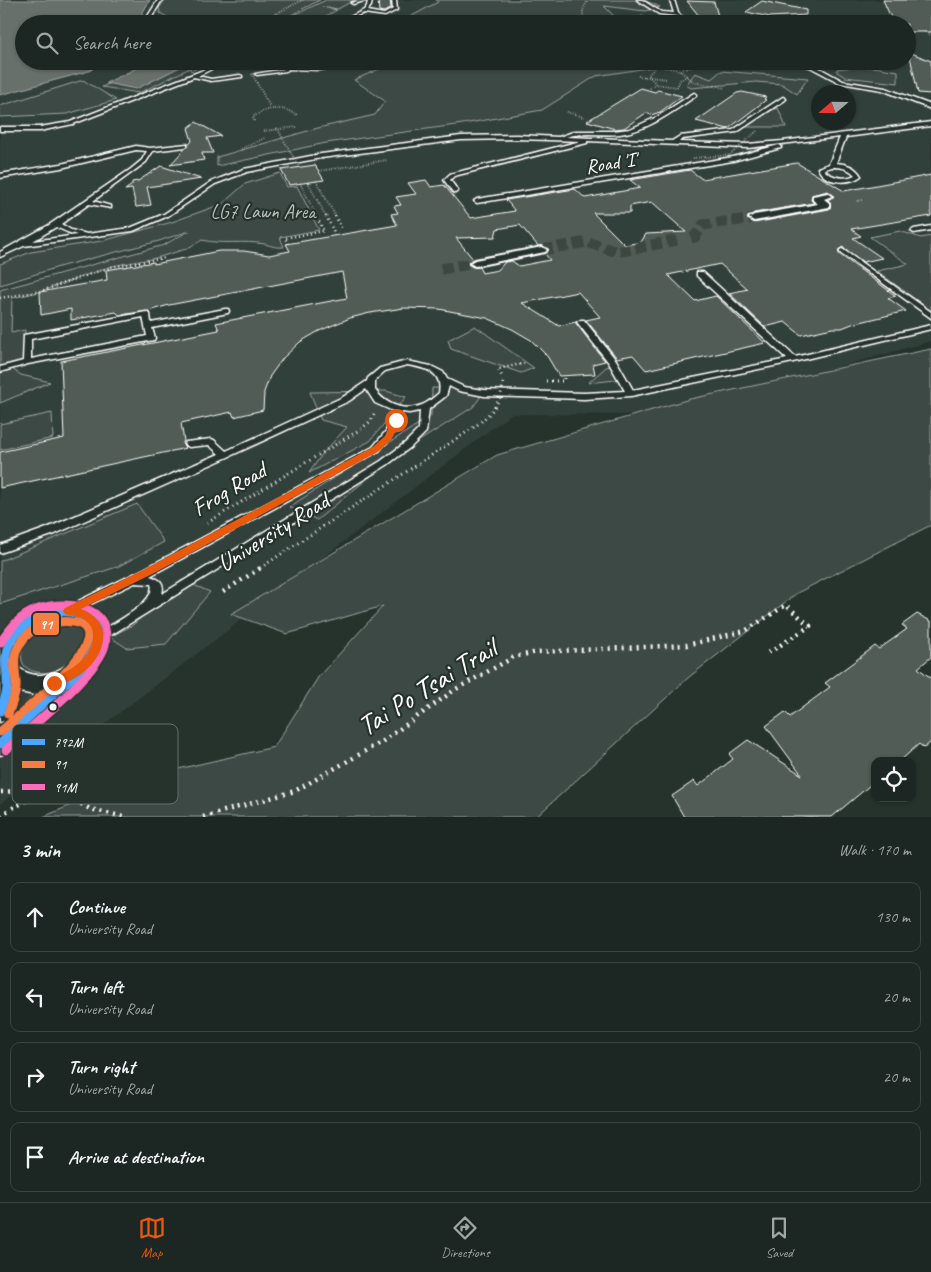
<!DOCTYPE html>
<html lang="en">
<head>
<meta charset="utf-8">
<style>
  body { margin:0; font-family:Caveat,sans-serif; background:#29322f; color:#f1f3f6 }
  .controls { position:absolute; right:15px; bottom:15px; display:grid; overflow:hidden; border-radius:10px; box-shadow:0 1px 4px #0004 }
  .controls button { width:45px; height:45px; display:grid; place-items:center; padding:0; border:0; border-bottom:1px solid #3a4340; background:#1c2622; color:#f1f3f6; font:25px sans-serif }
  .compass { position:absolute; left:811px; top:85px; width:45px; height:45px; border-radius:50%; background:#1c2622; box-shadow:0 1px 4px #0004; rotate:250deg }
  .stop { position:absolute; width:15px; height:15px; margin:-11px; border:4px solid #ea580c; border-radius:50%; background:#fff }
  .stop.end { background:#ea580c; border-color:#fff; box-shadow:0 1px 5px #0008 }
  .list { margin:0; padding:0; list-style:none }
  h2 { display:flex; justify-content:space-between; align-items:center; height:65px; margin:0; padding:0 20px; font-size:21px }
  h2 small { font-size:16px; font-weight:400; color:#a0a5a5 }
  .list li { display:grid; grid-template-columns:32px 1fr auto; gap:15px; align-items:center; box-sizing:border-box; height:70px; margin:0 10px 10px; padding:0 10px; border:1px solid #3a4340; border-radius:10px }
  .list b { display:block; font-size:19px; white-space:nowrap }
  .list p { margin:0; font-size:16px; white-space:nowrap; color:#a0a5a5 }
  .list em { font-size:16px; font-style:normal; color:#a0a5a5 }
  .icon { flex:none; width:28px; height:28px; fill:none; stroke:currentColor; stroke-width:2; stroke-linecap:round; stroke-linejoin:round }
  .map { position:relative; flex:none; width:931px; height:817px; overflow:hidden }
  .search { position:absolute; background:#1c2622; box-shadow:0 1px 4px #0004; left:15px; right:15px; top:15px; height:55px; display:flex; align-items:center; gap:12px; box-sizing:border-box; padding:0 18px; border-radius:28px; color:#a0a5a5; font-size:19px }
  .sheet { height:385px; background:#1c2622 }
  nav { display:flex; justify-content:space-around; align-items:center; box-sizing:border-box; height:70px; border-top:1px solid #3a4340; background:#1c2622; font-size:14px; color:#a0a5a5 }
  nav a { display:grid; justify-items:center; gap:2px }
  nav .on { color:#ea580c }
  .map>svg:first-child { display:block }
</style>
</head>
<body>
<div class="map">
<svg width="931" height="817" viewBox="0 0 931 817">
  <rect width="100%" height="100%" fill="#26332d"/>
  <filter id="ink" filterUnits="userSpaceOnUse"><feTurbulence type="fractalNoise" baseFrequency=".02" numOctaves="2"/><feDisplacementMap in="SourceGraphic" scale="10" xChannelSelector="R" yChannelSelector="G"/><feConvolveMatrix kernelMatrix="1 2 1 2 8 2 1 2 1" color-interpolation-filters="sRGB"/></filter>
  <g filter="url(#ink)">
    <path fill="#333f3a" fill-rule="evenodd" d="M150 0H931V341L670 415 511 414 0 804V95L89 71 98 67 104 61H907V24H136ZM818 92H848V122H818Z"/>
    <path fill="#3e4944" stroke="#9ea4a2" d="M165 0H320L287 17 275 14 256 23 242 21 192 23 174 21 160 13 159 8Z
      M326 0H354L338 9 322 7 337 10 314 22 301 20 288 22 286 19Z
      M436 0H644L660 7 645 11 604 6 622 24H397L438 2Z
      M156 61 190 63 192 61H210L191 71 190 68 139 93 102 87Z
      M398 61H663L667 65 596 76 542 110 463 124 326 143 217 166V157L318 128 375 115 385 101 354 80Z
      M854 67H874L898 71V83L845 77 837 72V69Z
      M721 71 808 78 797 94 782 84 756 82 691 88 686 85 695 73 711 79Z
      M83 80 116 100 67 114 0 117V106Z
      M778 108 786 127H747L742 125 752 117Z
      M280 173 287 187 297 186 319 230 280 237 284 247C276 248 272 246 265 244 243 240 222 245 202 240L186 249 156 258 112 266 39 292 12 298 11 333 25 330V361L6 365 21 375 50 382 0 403V290L164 245 189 231 159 241 62 266 0 285V264L31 252 102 241 172 222 222 204 245 184Z
      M900 231 921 238 931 236V311L877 271 908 264 870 237Z
      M475 326 534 368 521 373 451 349 448 340Z
      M931 349V525L797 593 689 677 536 817H43L130 780 274 747 319 676 383 606 287 634 231 614 497 455 690 399Z
      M617 365 624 379 588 383 606 367Z
      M432 388H487L473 407 394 457 317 520 289 507 431 416Z
      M386 391 406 397 370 441 309 473 323 453 347 427 321 420 310 392Z
      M52 413 53 438 0 450V424Z
      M137 504 164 542 117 567 0 604V561Z
      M182 580 210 592 166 644 127 648 110 637 133 625Z
      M61 621C112 624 73 679 36 672 10 666 24 638 39 629 46 625 53 623 61 621Z"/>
    <path fill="#67706c" stroke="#a4a9a7" d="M0 0H150L136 24H24V61L104 62 89 71 0 95Z
      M151 61 182 66 136 89 106 83Z"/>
    <path fill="#515c57" stroke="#fff" fill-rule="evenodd" d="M378 0H390L391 8 384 12 379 11Z
      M883 0H931V32H907V24H894Z
      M687 1 714 2 718 16 700 17Z
      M762 1 806 10V15L770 17 746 12Z
      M909 52 931 61V94L918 93Z
      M641 88 655 92 658 90 682 96 660 112 651 115 646 113 624 128 615 129 587 121Z
      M742 92 766 97 764 99 766 100 728 129 696 121 737 93Z
      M196 122 221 136 207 138 213 153H202L204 160 170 165 192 141 188 128Z
      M797 163 844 191 931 175V216L851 229 861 236 853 238 882 258 863 262 843 247 838 250 839 254 896 296 888 298 906 311 852 324 842 328H832L801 335 785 322 765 327 729 293 748 289 720 264 668 275 695 301 716 296 765 343 646 370 633 355 617 358 586 320 600 317 578 292 522 303 559 326 575 322 605 361 593 364 595 374 559 376 547 356 531 340 512 329 487 318 439 309 404 308 370 313 350 318 319 331 300 342 283 358 270 376 264 392 263 410 234 417 232 412 181 423 184 441 182 444 186 448 0 488V452L64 438 61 361 219 330 216 323 347 298 342 272 169 305 148 311 119 315 116 312 71 320V309L41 315 40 292 107 280 106 270 154 262V264L219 251H244L269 255 290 251 286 244 397 225 391 214 398 213 394 206 401 205 396 197 416 194 408 183 426 180 431 187 444 185 471 218 515 211 506 200 575 189 585 198 640 188 630 180 690 170 702 179ZM828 191 834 196 828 200 831 203 829 209 754 223 747 219 754 213 814 203 811 200 812 195ZM652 202 686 232 646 234 641 242 625 245 593 213H630V206ZM520 225 538 246 543 245 548 248V251L545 254 550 260 519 266 512 261 505 262 498 270 482 273 479 267 474 268 468 264 473 259 456 238 495 237 497 229Z
      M315 165 324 180 289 185 281 170Z
      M161 166 201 179 147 187 151 205 136 207 132 189 125 190 132 185V182L138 181Z
      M917 614 931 621V657L918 668 931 678V742L924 748 919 744 900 761H875V781L832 817H684L672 796 694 781 698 786 733 759 729 754 748 740 802 775 766 726 785 712 790 717 803 707 830 687 825 683 855 661 875 646 879 649 907 629 902 625Z"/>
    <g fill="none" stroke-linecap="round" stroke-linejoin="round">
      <path stroke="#3c4742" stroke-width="11" stroke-dasharray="11 5" stroke-linecap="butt" d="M691 238 695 237 703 225 754 218
        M542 250 587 242 617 252 677 240
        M441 269 475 263"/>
      <g stroke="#fff" stroke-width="3">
        <path id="service" d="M158 0H162L150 20H160L186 24 160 22 143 24Z
          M361 0H372L371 6 367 11 384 14 393 9 392 0H396L397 10 385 16 364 13 343 21 329 24H319L350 17 364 10 367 6 368 0 353 4 351 3Z
          M637 0H642L661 12 674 13 670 0H674L678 13 689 24H684L677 16 659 14Z
          M219 23H244L246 24H217Z
          M221 61H227L198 76 211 79 240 75 242 76V77L211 81 194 77 73 124 40 131H0V127H40L70 122 201 71Z
          M378 61 386 62 384 63 319 70 287 69 288 70 286 71 257 75 255 74 285 69 278 68V67L280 66 319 68Z
          M790 61H799L814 65 843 81 885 88 931 105V109L882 90 840 83 810 67Z
          M694 93 696 94V96C672 112 649 130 620 134 602 136 584 131 566 137L672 141 680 136 733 130 783 97 786 99 785 100 737 132 682 139 679 142 748 144 783 141 931 122V126L846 137 836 163C847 164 855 166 861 176 849 185 824 184 818 168L829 164 840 137 748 148 587 141V143L454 176 450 180 458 191 455 193 453 192 444 180 450 174 581 141 517 139 461 140 321 158 247 172 215 184 168 216 133 231 24 246 0 257V252L49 225 131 169 142 160 147 151 136 150 61 168 0 178V174L61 164 136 146 150 148 187 144V146L185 147 153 151 146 162 93 201 111 206V208L89 204 61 224 71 230 87 234 130 228 164 214 211 182 244 169 321 154 461 136 517 135 559 137 576 131H613L630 129 657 117ZM832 167C841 167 849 168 855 175 844 180 835 178 826 172L824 169ZM56 227 67 232 77 235 33 241Z
          M779 145 781 146V148L733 161 477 203 474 201 477 199 733 157Z
          M931 226V230L914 233 911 231 914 229Z
          M842 249 931 312V318L840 252V250Z
          M697 272H703L795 357 931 325V329L793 362 631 396 584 399 484 396 459 391 449 386 446 396 429 409 426 432 411 447 387 465 98 643 94 641 92 638 94 635C108 626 158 603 151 584L135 583 70 614 66 613 64 610 66 607 144 569 373 447 386 431 393 411 375 403 366 389 349 401 228 457 55 534 0 553V545L47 528 219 454 209 445 189 447 184 444 186 442 211 439 214 440 226 451 343 397 367 381 368 378 380 368 407 361 431 366 443 372 447 379 464 387 484 390 584 393 625 391 609 363 577 322 581 320H584L616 360 633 390 787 359 697 276ZM407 365C425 368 443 371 439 393 434 397 428 403 422 405 404 412 386 405 375 390V380L385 371ZM420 411 419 429 405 443 381 461 162 594C165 583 160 579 150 576L379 451 395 431 402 412 409 413Z
          M225 309H228L229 311 228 313 152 328 155 338 154 340 28 364 0 372V367L23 361 24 335 146 312 150 314 151 323ZM143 317 147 336 31 359V339Z"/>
      </g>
      <g stroke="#fff" stroke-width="4">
        <path id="pedestrian" d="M828 193 832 196 824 199 829 203V207L754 221 749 218 754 215 818 204 813 200V196Z
          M542 247 547 250 545 252 475 266 470 263 475 260Z"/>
      </g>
      <g stroke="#fff" stroke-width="3">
        <path id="minor" d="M58 603 75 604 96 611 107 628V643L93 671 9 752 0 755V728L35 695 19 692 9 719 0 722V639L16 620 32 611ZM58 621C65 621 75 620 81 625 103 643 48 696 17 666 16 639 34 627 58 621Z"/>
      </g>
      <path stroke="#fff" stroke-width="2" stroke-dasharray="0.5 2" stroke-linecap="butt" d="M588 0 583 10V21L588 24
        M281 24 275 14 303 0
        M615 24 646 15
        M925 32 931 35
        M254 61 264 63
        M661 61 648 75 656 84 677 87 680 80 687 76
        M134 63 139 61
        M658 66 679 70 694 82 725 88
        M680 70 700 65 727 63
        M638 76 667 79
        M650 88 655 84
        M567 112 586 118
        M254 121 253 117C266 107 283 106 297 115
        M264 131 297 127
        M241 149 265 138
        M319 171 387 160
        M316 181 336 217
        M308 182 326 217
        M300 183 317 217
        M857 201 863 200"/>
      <path stroke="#fff" stroke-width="2.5" stroke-dasharray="1 3" stroke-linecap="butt" d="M326 216 334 232
        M335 216 342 229
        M288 244 285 238 324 231 316 216
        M0 298 41 291 111 267 165 258
        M499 371 498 369 526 363"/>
      <path stroke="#fff" stroke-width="3" stroke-dasharray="1 4" stroke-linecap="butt" d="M499 370 503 379
        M546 381H564V375
        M207 523 361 429 371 421 375 412"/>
      <path stroke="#fff" stroke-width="4.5" stroke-dasharray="2 5" stroke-linecap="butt" d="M1 792 55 789 90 809 125 817
        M0 815 33 797 51 790
        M203 817 295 791 383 741 456 689 514 657 537 652 687 645 745 631 786 605 810 626 765 655"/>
      <use href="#service" fill="#26332d" fill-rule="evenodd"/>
      <use href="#pedestrian" fill="#26332d" fill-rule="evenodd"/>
      <use href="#minor" fill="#26332d" fill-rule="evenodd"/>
      <path stroke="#fff" stroke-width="2" stroke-dasharray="0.5 2" stroke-linecap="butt" d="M252 74 270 107
        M277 128 299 167
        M693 158 730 155 757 131"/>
      <path stroke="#fff" stroke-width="3" stroke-dasharray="1 4" stroke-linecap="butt" d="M260 568 473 428C490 415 503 402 503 379"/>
      <path stroke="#fff" stroke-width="4.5" stroke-dasharray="2 5" stroke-linecap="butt" d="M223 592 262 567"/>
      <g stroke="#26332d" stroke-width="12">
        <path id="bus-1" d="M0 711C2 704 6 697 7 689 9 673 1 656 11 641 26 616 67 601 90 621 97 627 98 637 95 646 88 667 66 682 50 697 33 713 17 728 0 744"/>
      </g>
      <g stroke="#26332d" stroke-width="12">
        <path id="bus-2" d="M0 732C21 713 80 667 87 641 94 617 57 620 44 625 34 629 25 635 20 644 10 658 17 673 16 688 15 697 11 706 8 714"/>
      </g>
      <g stroke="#26332d" stroke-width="12">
        <path id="bus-3" d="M0 643C10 629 19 616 36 610 63 599 113 604 105 645 99 673 29 728 6 750"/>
      </g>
      <use href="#bus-1" stroke="#4da6ff" stroke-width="9"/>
      <use href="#bus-2" stroke="#f77d43" stroke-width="9"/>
      <use href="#bus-3" stroke="#fb6dba" stroke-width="9"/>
    </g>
  </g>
  <path fill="#ea580c" d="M396 417 401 420 391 440 379 451 152 574 81 609C111 620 108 649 88 668 78 678 67 683 54 687L50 686 49 683 50 679C68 672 93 659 93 636 93 631 92 626 87 622 81 616 72 616 65 614L63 611 65 608 145 569 373 447 385 436 392 420Z"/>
  <circle fill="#fff" stroke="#26332d" stroke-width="2" cx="53" cy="707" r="4.5"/>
  <g text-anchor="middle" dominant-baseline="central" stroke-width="4.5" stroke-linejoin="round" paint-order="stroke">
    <g font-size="20" fill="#fff" stroke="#26332d">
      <text transform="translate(611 163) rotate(-9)">Road 'I'</text>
    </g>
    <g font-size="20" fill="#bbbfbe" stroke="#26332d">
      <text x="263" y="211">LG7 Lawn Area</text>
    </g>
    <g font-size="24" fill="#fff" stroke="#26332d">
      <text transform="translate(229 489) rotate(-31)">Frog Road</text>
      <text transform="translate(273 532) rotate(-32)">University Road</text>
    </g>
    <g font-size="29" fill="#fff" stroke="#26332d">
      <text transform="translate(427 687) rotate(-32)">Tai Po Tsai Trail</text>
    </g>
  </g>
  <rect x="12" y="724" width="166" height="80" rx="8" fill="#26332d" stroke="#67706c" stroke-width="1"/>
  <rect x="22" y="739" width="23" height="6" fill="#4da6ff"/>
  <rect x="22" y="761" width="23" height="7" fill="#f77d43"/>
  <rect x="22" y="784" width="23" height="6" fill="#fb6dba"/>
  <g font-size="14" fill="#fff">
    <text x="54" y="747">792M</text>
    <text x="54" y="769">91</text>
    <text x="54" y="792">91M</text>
  </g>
  <rect stroke="#26332d" stroke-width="2" x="32" y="612" width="28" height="24" rx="5" fill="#f77d43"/>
  <g font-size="14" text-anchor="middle" font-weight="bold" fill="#fff">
    <text x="46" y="629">91</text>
  </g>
</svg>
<div class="controls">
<button><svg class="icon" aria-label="locate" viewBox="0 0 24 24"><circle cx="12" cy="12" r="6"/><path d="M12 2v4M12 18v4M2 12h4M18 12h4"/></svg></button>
</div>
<svg class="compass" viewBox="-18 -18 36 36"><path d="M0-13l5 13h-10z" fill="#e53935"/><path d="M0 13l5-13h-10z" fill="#a0a5a5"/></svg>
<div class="stop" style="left:396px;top:420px"></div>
<div class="stop end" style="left:54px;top:683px"></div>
<div class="search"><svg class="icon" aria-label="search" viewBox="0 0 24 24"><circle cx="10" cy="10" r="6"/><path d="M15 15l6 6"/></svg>Search here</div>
</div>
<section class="sheet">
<h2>3 min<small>Walk · 170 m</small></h2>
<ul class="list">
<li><svg class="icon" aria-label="ahead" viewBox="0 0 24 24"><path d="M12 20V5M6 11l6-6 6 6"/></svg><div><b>Continue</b><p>University Road</p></div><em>130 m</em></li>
<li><svg class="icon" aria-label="left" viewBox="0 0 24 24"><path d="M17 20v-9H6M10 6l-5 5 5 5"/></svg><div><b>Turn left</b><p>University Road</p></div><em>20 m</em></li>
<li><svg class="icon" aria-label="right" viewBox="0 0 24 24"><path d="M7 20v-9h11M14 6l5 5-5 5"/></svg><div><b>Turn right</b><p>University Road</p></div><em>20 m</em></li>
<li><svg class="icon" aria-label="arrive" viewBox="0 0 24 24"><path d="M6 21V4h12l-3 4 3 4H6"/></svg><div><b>Arrive at destination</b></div></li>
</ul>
</section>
<nav>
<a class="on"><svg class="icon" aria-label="map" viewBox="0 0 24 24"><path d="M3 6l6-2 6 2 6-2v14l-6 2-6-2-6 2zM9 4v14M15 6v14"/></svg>Map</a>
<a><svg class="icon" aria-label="directions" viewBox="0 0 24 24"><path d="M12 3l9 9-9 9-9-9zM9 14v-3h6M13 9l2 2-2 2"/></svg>Directions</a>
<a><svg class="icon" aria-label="saved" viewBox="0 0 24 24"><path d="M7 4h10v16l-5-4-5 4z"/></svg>Saved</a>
</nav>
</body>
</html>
